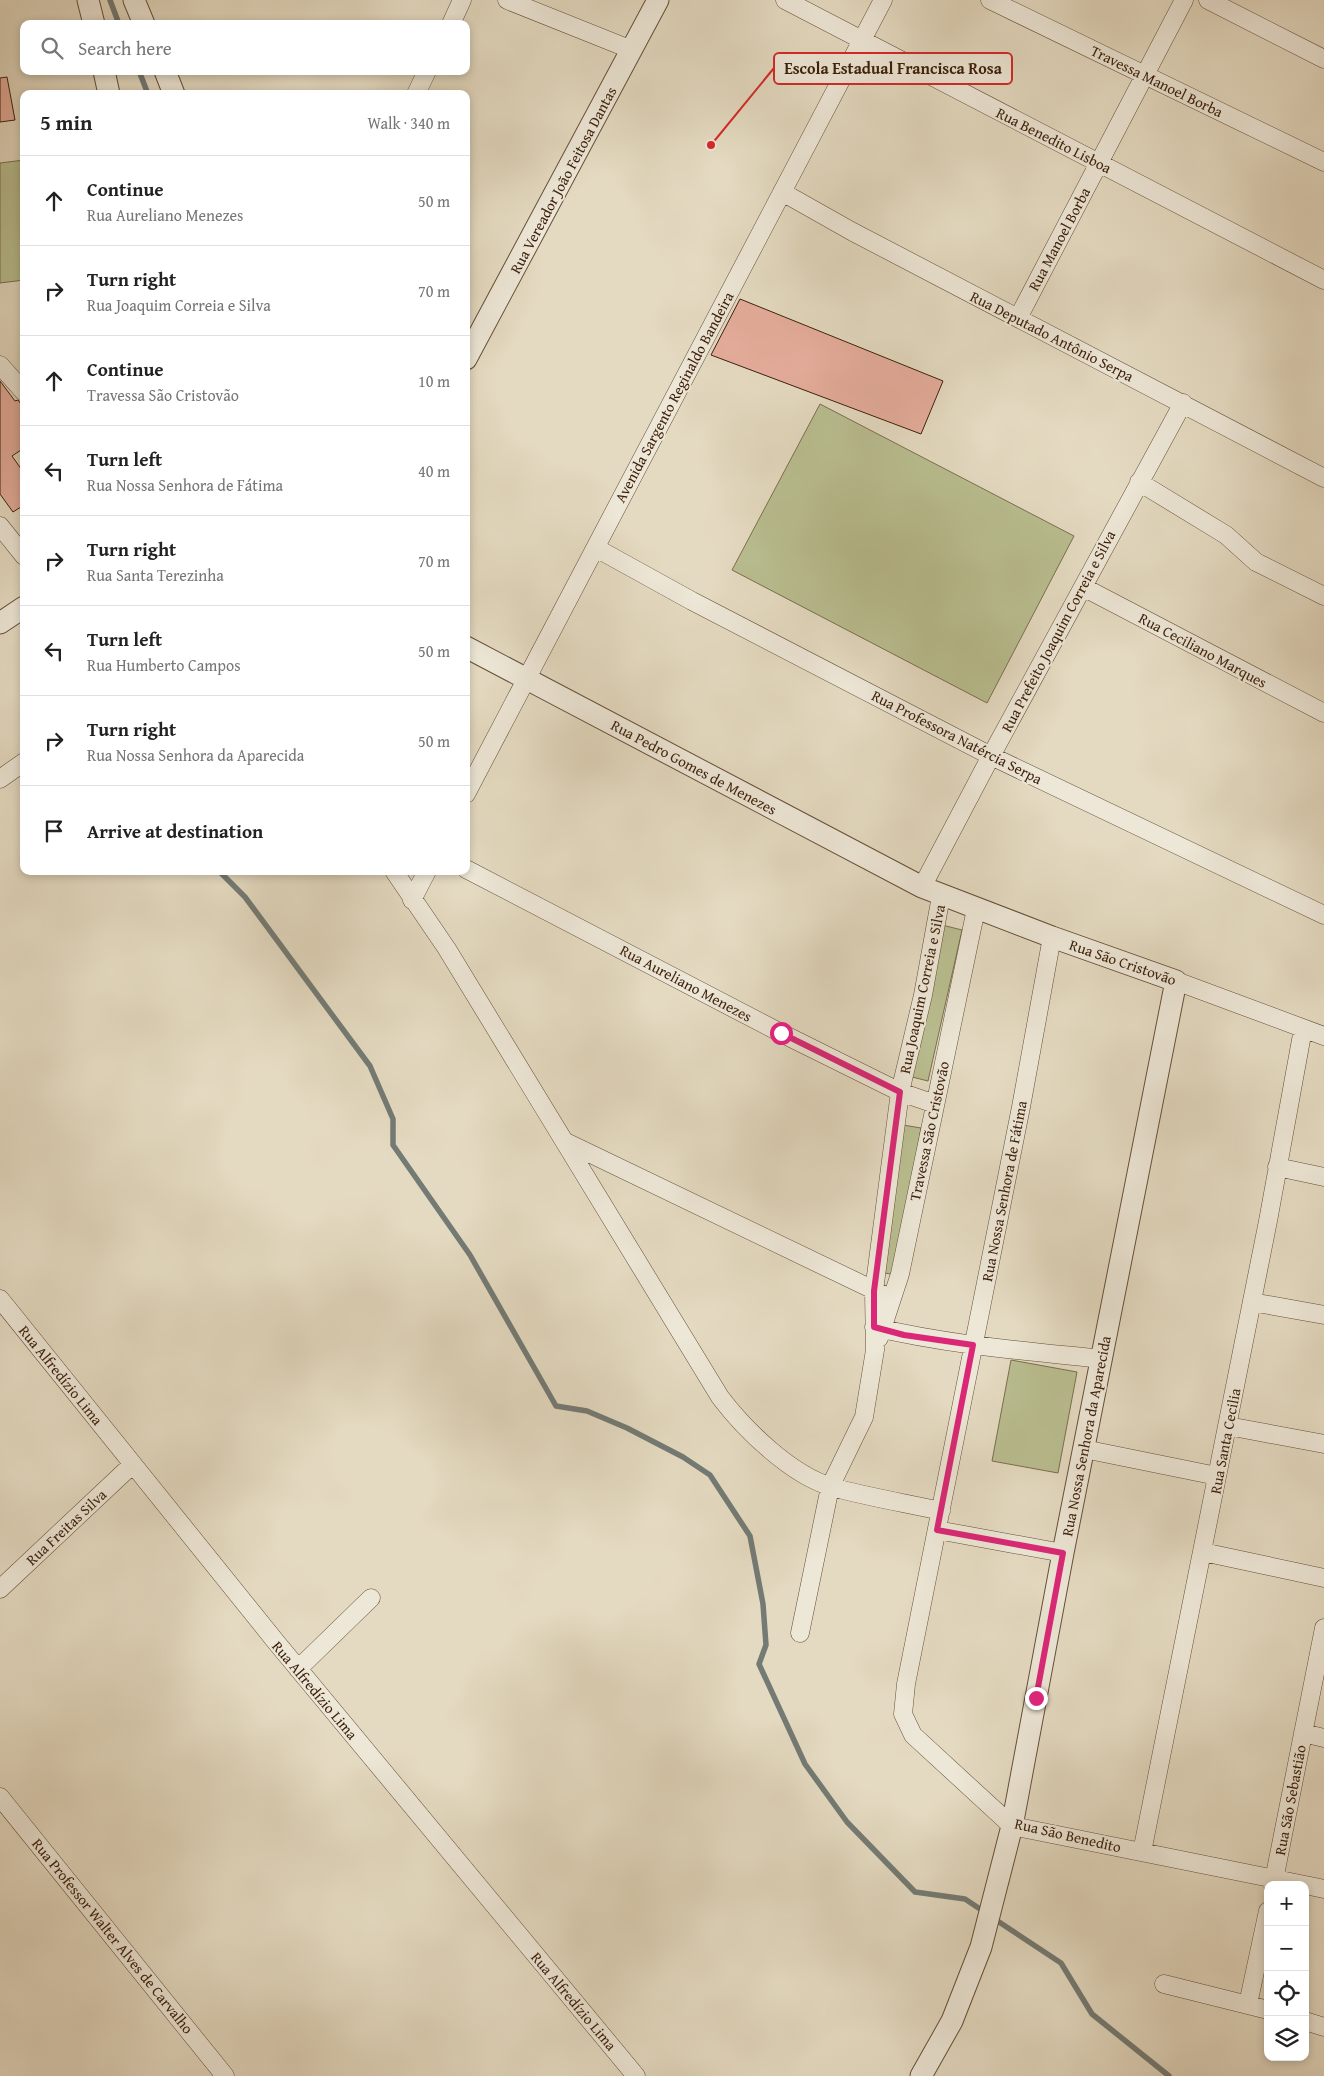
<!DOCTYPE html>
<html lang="en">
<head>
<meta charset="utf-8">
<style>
  body { margin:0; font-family:"Gentium Book Plus",serif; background:#f2f2f2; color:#222 }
  .controls { position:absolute; right:15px; bottom:15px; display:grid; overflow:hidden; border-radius:10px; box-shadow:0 2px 8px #0003 }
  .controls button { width:45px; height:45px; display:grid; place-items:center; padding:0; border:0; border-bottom:1px solid #e0e0e0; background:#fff; color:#222; font:25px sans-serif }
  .stop { position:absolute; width:15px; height:15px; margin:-11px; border:4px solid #db2777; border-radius:50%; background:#fff }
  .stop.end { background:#db2777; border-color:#fff; box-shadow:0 1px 5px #0008 }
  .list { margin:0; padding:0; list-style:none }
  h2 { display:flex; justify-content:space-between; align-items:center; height:65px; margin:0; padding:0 20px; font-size:21px }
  h2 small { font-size:16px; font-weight:400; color:#767676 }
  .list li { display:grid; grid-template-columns:32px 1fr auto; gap:15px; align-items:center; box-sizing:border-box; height:90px; padding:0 20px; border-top:1px solid #e0e0e0 }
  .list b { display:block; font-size:19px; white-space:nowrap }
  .list p { margin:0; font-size:16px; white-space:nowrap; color:#767676 }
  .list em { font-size:16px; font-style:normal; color:#767676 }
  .icon { flex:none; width:28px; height:28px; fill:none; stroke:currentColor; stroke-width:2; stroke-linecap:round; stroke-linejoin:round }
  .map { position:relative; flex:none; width:1324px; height:2076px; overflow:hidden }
  .search { position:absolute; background:#fff; box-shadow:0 2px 8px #0003; left:20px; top:20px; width:450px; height:55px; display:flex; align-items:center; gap:12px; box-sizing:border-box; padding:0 18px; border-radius:10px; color:#767676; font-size:19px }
  .panel { position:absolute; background:#fff; box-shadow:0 2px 8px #0003; left:20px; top:90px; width:450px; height:785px; border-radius:10px }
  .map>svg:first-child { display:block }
</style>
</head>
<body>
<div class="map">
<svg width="1324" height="2076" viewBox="0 0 1324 2076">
  <rect width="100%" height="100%" fill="#e4dac1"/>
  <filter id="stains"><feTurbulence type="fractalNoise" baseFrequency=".004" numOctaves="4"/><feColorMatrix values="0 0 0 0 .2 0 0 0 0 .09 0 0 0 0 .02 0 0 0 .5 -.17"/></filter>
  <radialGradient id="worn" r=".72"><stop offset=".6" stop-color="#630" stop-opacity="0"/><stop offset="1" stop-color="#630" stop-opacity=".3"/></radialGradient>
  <path fill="#b9be90" stroke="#7a6e4e" d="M24 160V280L0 283V163Z
    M820 404 1074 536 987 703 732 570Z
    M942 925 962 930 928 1081 908 1076Z
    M903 1125 921 1128 896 1275 879 1272Z
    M1011 1360 1077 1372 1058 1473 992 1461Z"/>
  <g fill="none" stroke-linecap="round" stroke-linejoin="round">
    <path stroke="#737b74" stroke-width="5.5" d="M110 0 119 24
      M139 71 148 94
      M219 871 245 897 370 1066 393 1119V1145L470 1255 556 1406 587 1411 627 1428 683 1457 710 1475 750 1536 763 1604 766 1645 759 1664 805 1764 847 1822 915 1892 965 1899 986 1913
      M993 1918 1061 1963 1092 2014 1169 2076"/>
  </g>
  <path fill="#e5ad9c" stroke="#3c1f0b" d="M7 77 15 120 0 122V78Z
    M740 299 943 381 921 434 711 355Z
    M0 381 15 401 18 400 24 408V448L12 456 24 473V505L13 512 0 494Z"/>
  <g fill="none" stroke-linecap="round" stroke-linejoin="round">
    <g stroke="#664e38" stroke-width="19">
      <path id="minor" d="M507 0 632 50
        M785 0 1324 280
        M990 0 1324 162
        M1208 0 1324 59
        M451 24 462 0
        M416 94 427 71
        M782 192 853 232 1324 478
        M1018 318 1184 0
        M0 365 24 392
        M1139 482 1226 535 1256 562 1324 596
        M0 526 24 556
        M596 548 692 601 991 756 1324 915
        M1083 587 1324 713
        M0 779 24 762
        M466 794 883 0
        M466 869 781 1033 900 1092 935 1104
        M394 871 447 949 720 1397C745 1430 791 1475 832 1487 868 1497 905 1503 941 1511
        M922 887 991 756 1183 403
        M412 900 427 871
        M1052 937 1021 1107 906 1684 903 1714 913 1735 1012 1826 1305 1885
        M1176 981 1324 1036
        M566 1142 882 1294
        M1277 1167 1324 1177
        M0 1299 276 1642 636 2076
        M1252 1302 1324 1315
        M874 1327C949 1345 1026 1351 1102 1359
        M879 1338 900 1274 976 909
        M1228 1426 1324 1444
        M1084 1449 1217 1476
        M937 1530 1063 1553
        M1203 1552 1324 1578
        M0 1589 133 1464
        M800 1633 830 1487 864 1417 875 1350 874 1291 900 1092 923 995 941 896
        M298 1669 371 1598
        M1303 1733 1324 1738
        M0 1797 225 2076
        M1142 1852 1268 1221 1303 1029
        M1273 1885 1324 1628
        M1305 1885 1324 1889
        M1164 1984 1268 2010
        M1248 2004 1268 1911
        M1305 2021 1324 2027"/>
    </g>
    <g stroke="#664e38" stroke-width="23">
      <path id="tertiary" d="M88 0 94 24
        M134 0 144 24
        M104 71 109 94
        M165 71 174 94
        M466 359 658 0
        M0 623 24 607
        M466 647 922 887 1052 937 1176 981 1063 1553 1012 1826 981 1947 952 2021 921 2076"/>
    </g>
    <use href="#minor" stroke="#ede7d7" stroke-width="18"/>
    <use href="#tertiary" stroke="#ede7d7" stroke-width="21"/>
  </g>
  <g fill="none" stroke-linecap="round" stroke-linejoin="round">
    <path stroke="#db2777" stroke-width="6" d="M781 1033 900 1092 874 1291V1327L904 1335 973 1345 937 1530 1063 1553 1036 1698"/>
  </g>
  <g text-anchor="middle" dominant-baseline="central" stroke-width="4" stroke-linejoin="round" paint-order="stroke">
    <g font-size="15" fill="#3c1f0b" stroke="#ede7d7">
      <text transform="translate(1157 81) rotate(26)">Travessa Manoel Borba</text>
      <text transform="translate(1054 140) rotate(27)">Rua Benedito Lisboa</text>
      <text transform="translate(563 180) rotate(-62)">Rua Vereador João Feitosa Dantas</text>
      <text transform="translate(1059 239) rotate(-62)">Rua Manoel Borba</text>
      <text transform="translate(1052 336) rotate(27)">Rua Deputado Antônio Serpa</text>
      <text transform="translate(674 397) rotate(-62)">Avenida Sargento Reginaldo Bandeira</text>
      <text transform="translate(1058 631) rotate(-62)">Rua Prefeito Joaquim Correia e Silva</text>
      <text transform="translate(1203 650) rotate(28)">Rua Ceciliano Marques</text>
      <text transform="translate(957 737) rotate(27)">Rua Professora Natércia Serpa</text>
      <text transform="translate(694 767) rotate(28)">Rua Pedro Gomes de Menezes</text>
      <text transform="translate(1123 962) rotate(19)">Rua São Cristovão</text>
      <text transform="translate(686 983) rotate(28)">Rua Aureliano Menezes</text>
      <text transform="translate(922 989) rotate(-78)">Rua Joaquim Correia e Silva</text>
      <text transform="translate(929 1131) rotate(-78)">Travessa São Cristovão</text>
      <text transform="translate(1004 1191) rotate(-79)">Rua Nossa Senhora de Fátima</text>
      <text transform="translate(61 1375) rotate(51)">Rua Alfredízio Lima</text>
      <text transform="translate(1086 1436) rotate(-79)">Rua Nossa Senhora da Aparecida</text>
      <text transform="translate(1225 1441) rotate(-79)">Rua Santa Cecilia</text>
      <text transform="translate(66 1527) rotate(-43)">Rua Freitas Silva</text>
      <text transform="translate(315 1690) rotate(50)">Rua Alfredízio Lima</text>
      <text transform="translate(1290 1800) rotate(-79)">Rua São Sebastião</text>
      <text transform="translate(1068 1835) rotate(13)">Rua São Benedito</text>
      <text transform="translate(113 1936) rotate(51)">Rua Professor Walter Alves de Carvalho</text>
      <text transform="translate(574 2001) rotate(50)">Rua Alfredízio Lima</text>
    </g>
  </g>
  <path fill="none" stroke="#d62828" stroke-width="2" d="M711 145L774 68"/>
  <circle fill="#d62828" stroke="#ede7d7" stroke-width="2" cx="711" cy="145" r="5"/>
  <rect fill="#ede7d7" stroke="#d62828" stroke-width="2" x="774" y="53" width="238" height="31" rx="5"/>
  <g font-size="16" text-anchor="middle" font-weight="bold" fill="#3c1f0b">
    <text x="893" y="74">Escola Estadual Francisca Rosa</text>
  </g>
  <rect width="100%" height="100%" filter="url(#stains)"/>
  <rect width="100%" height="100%" fill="url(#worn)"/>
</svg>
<div class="controls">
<button>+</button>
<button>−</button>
<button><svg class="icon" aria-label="locate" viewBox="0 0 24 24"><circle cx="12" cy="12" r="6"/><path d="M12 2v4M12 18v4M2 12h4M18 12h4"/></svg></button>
<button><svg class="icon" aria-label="layers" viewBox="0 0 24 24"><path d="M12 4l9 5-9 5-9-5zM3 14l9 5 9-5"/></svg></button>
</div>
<div class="stop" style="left:781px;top:1033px"></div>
<div class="stop end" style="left:1036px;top:1698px"></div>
<div class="search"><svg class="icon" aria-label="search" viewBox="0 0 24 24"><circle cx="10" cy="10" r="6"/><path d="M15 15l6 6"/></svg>Search here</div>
<section class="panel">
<h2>5 min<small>Walk · 340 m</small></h2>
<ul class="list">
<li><svg class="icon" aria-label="ahead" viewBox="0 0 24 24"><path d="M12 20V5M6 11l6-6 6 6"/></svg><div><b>Continue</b><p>Rua Aureliano Menezes</p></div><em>50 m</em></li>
<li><svg class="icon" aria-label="right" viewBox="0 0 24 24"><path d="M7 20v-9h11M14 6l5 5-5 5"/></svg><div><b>Turn right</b><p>Rua Joaquim Correia e Silva</p></div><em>70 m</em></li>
<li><svg class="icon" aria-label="ahead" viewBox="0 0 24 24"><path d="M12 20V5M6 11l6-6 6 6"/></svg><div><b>Continue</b><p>Travessa São Cristovão</p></div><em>10 m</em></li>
<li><svg class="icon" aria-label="left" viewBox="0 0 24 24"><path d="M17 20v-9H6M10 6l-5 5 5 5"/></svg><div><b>Turn left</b><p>Rua Nossa Senhora de Fátima</p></div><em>40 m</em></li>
<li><svg class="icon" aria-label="right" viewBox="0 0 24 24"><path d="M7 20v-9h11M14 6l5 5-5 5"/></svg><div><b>Turn right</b><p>Rua Santa Terezinha</p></div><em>70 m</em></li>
<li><svg class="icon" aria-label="left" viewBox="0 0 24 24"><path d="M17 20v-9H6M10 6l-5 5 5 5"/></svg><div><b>Turn left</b><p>Rua Humberto Campos</p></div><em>50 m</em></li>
<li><svg class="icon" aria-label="right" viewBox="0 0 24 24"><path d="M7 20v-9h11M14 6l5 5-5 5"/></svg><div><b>Turn right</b><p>Rua Nossa Senhora da Aparecida</p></div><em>50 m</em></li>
<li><svg class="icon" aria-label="arrive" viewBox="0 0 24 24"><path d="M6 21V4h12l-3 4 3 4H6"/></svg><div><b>Arrive at destination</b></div></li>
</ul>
</section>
</div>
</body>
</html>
